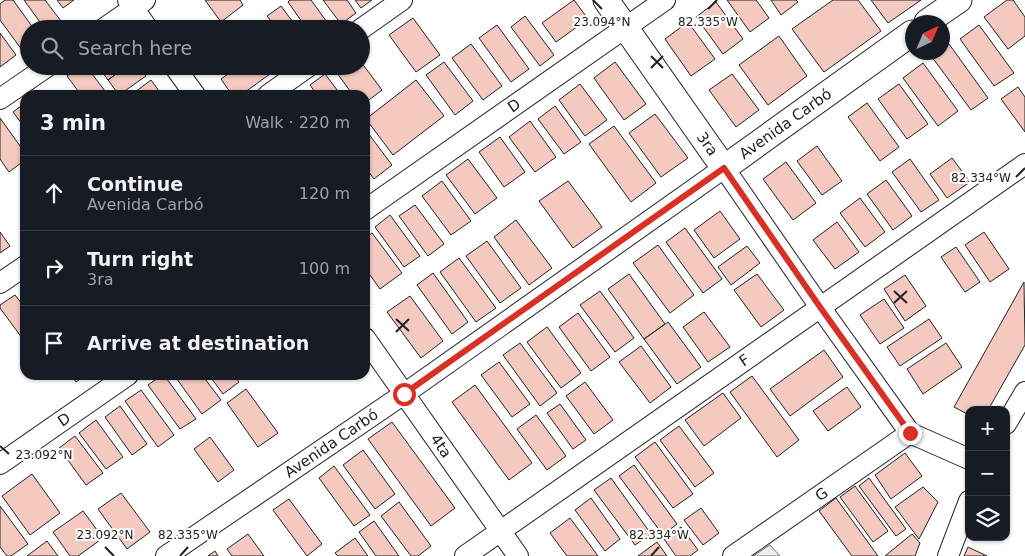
<!DOCTYPE html>
<html lang="en">
<head>
<meta charset="utf-8">
<style>
  body { margin:0; font-family:"DejaVu Sans",sans-serif; background:#242831; color:#f1f3f6 }
  .controls { position:absolute; right:15px; bottom:15px; display:grid; overflow:hidden; border-radius:10px; box-shadow:0 1px 4px #0004 }
  .controls button { width:45px; height:45px; display:grid; place-items:center; padding:0; border:0; border-bottom:1px solid #363941; background:#171b24; color:#f1f3f6; font:25px sans-serif }
  .compass { position:absolute; left:905px; top:15px; width:45px; height:45px; border-radius:50%; background:#171b24; box-shadow:0 1px 4px #0004; rotate:44deg }
  .stop { position:absolute; width:15px; height:15px; margin:-11px; border:4px solid #d93025; border-radius:50%; background:#fff }
  .stop.end { background:#d93025; border-color:#fff; box-shadow:0 1px 5px #0008 }
  .list { margin:0; padding:0; list-style:none }
  h2 { display:flex; justify-content:space-between; align-items:center; height:65px; margin:0; padding:0 20px; font-size:21px }
  h2 small { font-size:16px; font-weight:400; color:#9ea1a6 }
  .list li { display:grid; grid-template-columns:32px 1fr auto; gap:15px; align-items:center; box-sizing:border-box; height:75px; padding:0 20px; border-top:1px solid #363941 }
  .list b { display:block; font-size:19px; white-space:nowrap }
  .list p { margin:0; font-size:16px; white-space:nowrap; color:#9ea1a6 }
  .list em { font-size:16px; font-style:normal; color:#9ea1a6 }
  .icon { flex:none; width:28px; height:28px; fill:none; stroke:currentColor; stroke-width:2; stroke-linecap:round; stroke-linejoin:round }
  .map { position:relative; flex:none; width:1025px; height:556px; overflow:hidden }
  .search { position:absolute; background:#171b24; box-shadow:0 1px 4px #0004; left:20px; top:20px; width:350px; height:55px; display:flex; align-items:center; gap:12px; box-sizing:border-box; padding:0 18px; border-radius:28px; color:#9ea1a6; font-size:19px }
  .panel { position:absolute; background:#171b24; box-shadow:0 1px 4px #0004; left:20px; top:90px; width:350px; height:290px; border-radius:15px }
  .map>svg:first-child { display:block }
</style>
</head>
<body>
<div class="map">
<svg width="1025" height="556" viewBox="0 0 1025 556">
  <rect width="100%" height="100%" fill="#fff"/>
  <path fill="#eee" stroke="#6f6f6f" d="M770 545 780 556H753Z"/>
  <path fill="#f3c9c0" stroke="#222" d="M5 0H13L34 29H29V45L22 50 0 20V4Z
    M24 0H45L64 25 59 29H45Z
    M57 0H74L63 8Z
    M205 0H240L243 5 221 22Z
    M290 0H311L332 29H307L288 2Z
    M323 0H347L356 13 341 24Z
    M355 0H372L361 8Z
    M574 0 588 19 556 42 542 23Z
    M727 0H756L769 18 750 32Z
    M771 0H796L798 2 781 15Z
    M833 0H858L881 31 824 72 792 29Z
    M871 0H921L888 23Z
    M1007 0H1013L1025 17V36L1008 49 984 17Z
    M716 2 743 39 723 54 696 17Z
    M281 6 298 29H277L267 16Z
    M525 16 554 55 540 66 511 27Z
    M413 18 440 55 416 72 389 35Z
    M260 21 265 29H249Z
    M688 22 715 59 691 76 665 39Z
    M497 25 529 69 511 82 479 38Z
    M979 25 1014 73 994 86 960 39Z
    M0 33 16 55 0 67Z
    M779 36 807 76 768 105 739 65Z
    M471 44 502 86 483 100 452 58Z
    M949 44 988 98 971 110 932 57 937 52H942V49Z
    M361 62 382 90 365 103V95H353L334 69 338 66H361Z
    M444 62 473 101 455 115 426 75Z
    M615 62 646 104 624 120 594 78Z
    M923 63 958 111 938 126 903 78Z
    M80 66H86L108 95H81L67 76Z
    M98 66H127L108 80Z
    M127 66H138L146 76 119 95 108 80Z
    M239 66H264L270 74 241 95H232L221 79Z
    M325 74 341 95H317L310 85Z
    M732 74 759 110 736 127 709 90Z
    M151 80 162 95H131Z
    M416 80 444 116 393 155 366 119Z
    M580 84 607 120 585 136 559 100Z
    M899 84 928 124 907 139 878 99Z
    M1018 87 1025 97V132L1001 99Z
    M304 90 308 95H298Z
    M25 103V128L13 112Z
    M867 103 899 147 880 161 848 117Z
    M555 106 581 142 564 154 538 119Z
    M655 114 688 158 661 177 629 133Z
    M0 118 25 153V160L9 172 0 159Z
    M530 121 556 157 535 172 509 137Z
    M614 126 656 183 631 202 589 144Z
    M365 129 392 165 374 179 365 167Z
    M500 137 525 172 504 187 479 152Z
    M817 146 842 181 822 195 797 161Z
    M952 158 970 182 947 198 930 174Z
    M468 159 497 198 475 214 446 175Z
    M910 159 939 200 921 212 892 172Z
    M786 162 816 203 793 220 763 179Z
    M886 180 912 216 893 230 867 194Z
    M442 181 471 221 451 235 422 196Z
    M568 181 602 227 573 248 539 201Z
    M860 198 885 232 865 247 840 213Z
    M415 205 444 244 428 256 399 216Z
    M720 211 740 239 714 258 694 230Z
    M390 215 420 256 404 267 375 227Z
    M516 220 552 268 529 285 494 237Z
    M837 222 859 252 835 269 813 240Z
    M685 228 722 279 703 293 666 242Z
    M0 232 10 246 0 253Z
    M984 232 1009 269 990 282 965 245Z
    M372 233 402 273 380 289 365 268V238Z
    M487 241 521 288 500 303 466 256Z
    M658 245 694 295 670 313 633 263Z
    M747 246 760 263 731 285 718 267Z
    M956 247 980 282 965 292 941 257Z
    M459 258 496 308 476 322 440 272Z
    M433 273 468 322 452 334 417 285Z
    M629 274 665 324 644 339 608 289Z
    M757 274 784 310 761 327 734 290Z
    M905 275 926 306 905 321 884 289Z
    M1024 282 1025 345 988 410H969V415L954 407Z
    M600 291 634 338 615 352 580 305Z
    M15 295 25 308V342L0 308V305Z
    M410 296 443 341 421 358 387 312Z
    M884 299 904 328 880 344 860 315Z
    M704 312 730 347 708 362 683 327Z
    M578 313 610 357 591 371 559 327Z
    M929 319 942 338 900 366 887 347Z
    M668 322 701 367 677 384 644 339Z
    M547 327 581 373 561 388 527 342Z
    M520 343 557 393 540 406 503 355Z
    M946 343 962 367 923 394 907 369Z
    M641 346 671 387 650 403 619 362Z
    M824 350 843 377 790 416 770 389Z
    M499 362 530 404 512 417 481 375Z
    M71 375H86L76 382Z
    M162 375H164L196 419 180 429 148 385Z
    M174 375H202L221 400 202 414Z
    M209 375H234L239 382 223 394Z
    M752 376 799 440 777 457 730 392Z
    M585 382 613 420 594 434 566 396Z
    M475 385 532 463 509 480 452 402Z
    M847 387 861 407 828 431 813 411Z
    M246 389 278 433 258 447 227 403Z
    M141 390 174 435 158 447 125 401Z
    M723 393 741 418 704 446 685 420Z
    M560 404 586 440 573 449 547 413Z
    M120 406 147 444 132 455 105 417Z
    M536 415 566 456 547 470 517 429Z
    M96 420 123 457 106 469 79 433Z
    M392 422 455 508 431 526 368 439Z
    M679 426 714 473 695 487 660 440Z
    M75 436 103 473 86 485 59 448Z
    M210 437 234 470 218 482 194 449Z
    M655 442 693 494 673 508 635 457Z
    M363 450 395 494 375 509 343 465Z
    M905 453 922 476 891 499 875 475Z
    M634 465 677 524 663 535 619 476Z
    M334 466 370 515 354 526 319 478Z
    M32 474 60 513 30 535 2 496Z
    M611 478 651 534 635 545 594 490Z
    M869 478 906 529 896 536 859 486Z
    M855 486 888 531 873 542 840 497Z
    M923 487 938 502 919 539 895 507Z
    M121 493 150 532 127 549 98 509Z
    M591 498 620 539 605 551 575 510Z
    M836 498 878 556H852L819 511Z
    M289 499 322 544 307 556 273 510Z
    M399 502 431 546 418 556H411L381 516Z
    M0 506 28 544 11 556H7L0 547Z
    M701 508 719 533 703 545 684 520Z
    M83 511 103 538 78 556H70L53 532Z
    M570 518 598 556H567L550 533Z
    M374 521 399 556H376L359 532Z
    M681 527 698 550 690 556H676L664 539Z
    M248 534 264 556H232L227 549Z
    M912 534 920 543 915 556H885Z
    M355 538 368 556H338L335 553Z
    M47 541 58 556H27Z
    M657 542 667 556H638Z
    M968 547 987 556H964Z
    M215 551 218 556H208Z"/>
  <g fill="none" stroke-linecap="round" stroke-linejoin="round">
    <g stroke="#222" stroke-width="22">
      <g id="minor">
        <path d="M128 0 148 29"/>
        <path d="M103 29 145 0"/>
        <path d="M361 29 402 0"/>
        <path d="M174 66 195 95"/>
        <path d="M268 95 309 66"/>
        <path d="M0 99 48 66"/>
        <path id="s1" d="M365 210 665 0"/>
        <path d="M0 283 25 266"/>
        <path id="s2" d="M365 338 518 556"/>
        <path d="M1006 424 1025 392"/>
        <path id="s3" d="M0 464 128 375"/>
        <path id="s4" d="M166 556 404 394 724 168 820 307 910 433 969 459"/>
        <path id="s5" d="M465 556 1025 164"/>
        <path id="s6" d="M733 556 910 433"/>
        <path d="M948 556 969 501"/>
      </g>
    </g>
    <g stroke="#222" stroke-width="27">
      <g id="tertiary">
        <path id="s7" d="M606 0 724 168 912 33"/>
        <path d="M927 22 959 0"/>
      </g>
    </g>
    <use href="#minor" stroke="#fff" stroke-width="20"/>
    <use href="#tertiary" stroke="#fff" stroke-width="25"/>
  </g>
  <g fill="none" stroke-linecap="round" stroke-linejoin="round">
    <path stroke="#d93025" stroke-width="6" d="M404 394 724 168 820 307 910 433"/>
  </g>
  <path fill="none" stroke="#222" stroke-width="2" d="M593 0 602 9M708 9 717 0M651 56 663 68M651 68 663 56M1016 177 1025 168M894 291 907 303M894 303 907 291M396 319 409 331M396 332 409 319M0 446 9 454M105 547 114 556M180 556 188 547M651 556 659 547"/>
  <g text-anchor="middle" dominant-baseline="central" stroke-width="4" stroke-linejoin="round" paint-order="stroke">
    <g font-size="15" fill="#222" stroke="#fff">
      <text stroke="none"><textPath href="#s1" startOffset="182">D</textPath></text>
      <text stroke="none"><textPath href="#s7" startOffset="281">Avenida Carbó</textPath></text>
      <text stroke="none"><textPath href="#s7" startOffset="176">3ra</textPath></text>
      <text stroke="none"><textPath href="#s5" startOffset="341">F</textPath></text>
      <text stroke="none"><textPath href="#s3" startOffset="78">D</textPath></text>
      <text stroke="none"><textPath href="#s4" startOffset="200">Avenida Carbó</textPath></text>
      <text stroke="none"><textPath href="#s2" startOffset="132">4ta</textPath></text>
      <text stroke="none"><textPath href="#s6" startOffset="108">G</textPath></text>
    </g>
  </g>
  <g font-size="12" text-anchor="middle" fill="#222" stroke="#fff" stroke-width="4" stroke-linejoin="round" paint-order="stroke">
    <text x="602" y="26">23.094°N</text>
    <text x="708" y="26">82.335°W</text>
    <text x="981" y="182">82.334°W</text>
    <text x="44" y="459">23.092°N</text>
    <text x="188" y="539">82.335°W</text>
    <text x="659" y="539">82.334°W</text>
    <text x="105" y="539">23.092°N</text>
  </g>
</svg>
<div class="controls">
<button>+</button>
<button>−</button>
<button><svg class="icon" aria-label="layers" viewBox="0 0 24 24"><path d="M12 4l9 5-9 5-9-5zM3 14l9 5 9-5"/></svg></button>
</div>
<svg class="compass" viewBox="-18 -18 36 36"><path d="M0-13l5 13h-10z" fill="#e53935"/><path d="M0 13l5-13h-10z" fill="#9ea1a6"/></svg>
<div class="stop" style="left:404px;top:394px"></div>
<div class="stop end" style="left:910px;top:433px"></div>
<div class="search"><svg class="icon" aria-label="search" viewBox="0 0 24 24"><circle cx="10" cy="10" r="6"/><path d="M15 15l6 6"/></svg>Search here</div>
<section class="panel">
<h2>3 min<small>Walk · 220 m</small></h2>
<ul class="list">
<li><svg class="icon" aria-label="ahead" viewBox="0 0 24 24"><path d="M12 20V5M6 11l6-6 6 6"/></svg><div><b>Continue</b><p>Avenida Carbó</p></div><em>120 m</em></li>
<li><svg class="icon" aria-label="right" viewBox="0 0 24 24"><path d="M7 20v-9h11M14 6l5 5-5 5"/></svg><div><b>Turn right</b><p>3ra</p></div><em>100 m</em></li>
<li><svg class="icon" aria-label="arrive" viewBox="0 0 24 24"><path d="M6 21V4h12l-3 4 3 4H6"/></svg><div><b>Arrive at destination</b></div></li>
</ul>
</section>
</div>
</body>
</html>
